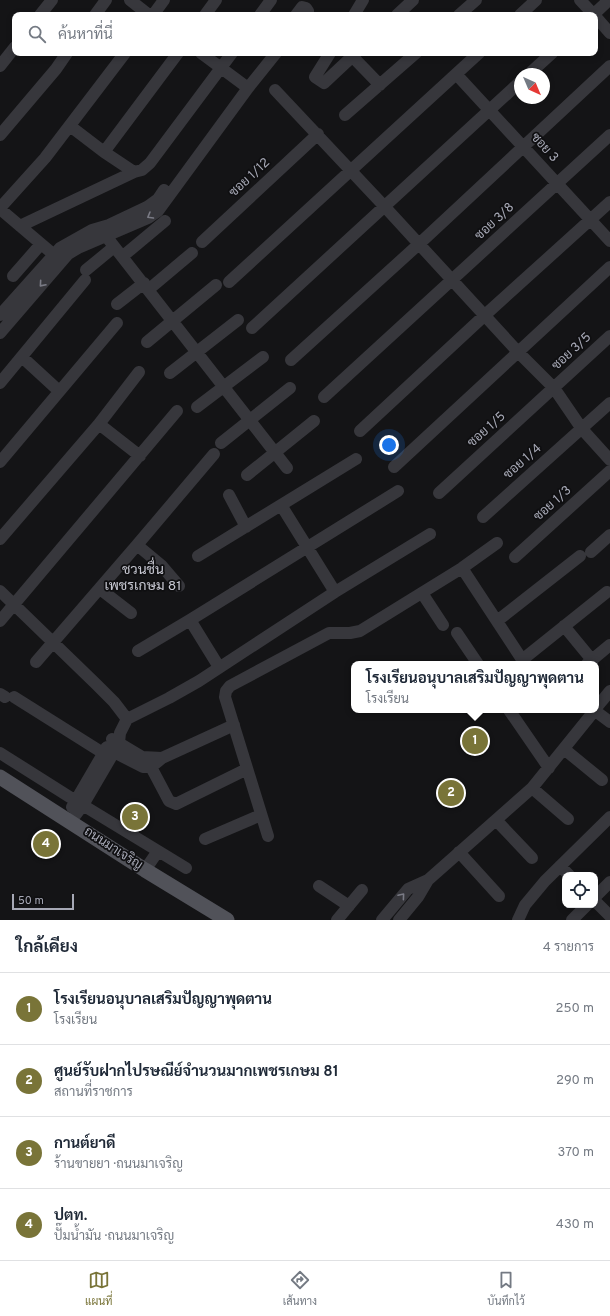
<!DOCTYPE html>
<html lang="th">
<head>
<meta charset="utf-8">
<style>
  body { margin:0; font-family:Overpass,Sarabun,sans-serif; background:#f2f2f3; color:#1f2937 }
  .controls { position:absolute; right:12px; bottom:12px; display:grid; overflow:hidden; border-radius:8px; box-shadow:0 2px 6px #0003 }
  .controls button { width:36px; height:36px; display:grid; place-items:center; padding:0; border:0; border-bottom:1px solid #e0e1e3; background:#fff; color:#1f2937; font:20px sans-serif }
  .compass { position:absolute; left:514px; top:68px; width:36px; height:36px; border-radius:50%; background:#fff; box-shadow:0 2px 6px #0003; rotate:136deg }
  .scale { position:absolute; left:12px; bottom:10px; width:62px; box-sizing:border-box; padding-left:4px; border:2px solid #a6a8b5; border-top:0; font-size:11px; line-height:14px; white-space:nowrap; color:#a6a8b5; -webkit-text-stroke:3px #0f0f11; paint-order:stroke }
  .you { position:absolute; left:389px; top:445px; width:14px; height:14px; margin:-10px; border:3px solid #fff; border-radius:50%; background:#1a73e8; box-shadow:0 0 0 6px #1a73e833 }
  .badge { display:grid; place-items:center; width:26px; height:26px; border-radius:50%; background:#797438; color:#fff; font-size:13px; font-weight:700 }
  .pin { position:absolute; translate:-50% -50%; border:2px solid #fff; box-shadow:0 1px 4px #0006 }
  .popup { position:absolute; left:351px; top:661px; width:248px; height:52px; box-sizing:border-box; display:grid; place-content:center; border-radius:8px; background:#fff; filter:drop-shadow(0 1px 3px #0005); font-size:13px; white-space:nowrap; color:#747a83 }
  .popup b { font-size:15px; color:#1f2937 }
  .popup::after { content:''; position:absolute; left:50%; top:100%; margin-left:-8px; border:8px solid transparent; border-top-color:#fff }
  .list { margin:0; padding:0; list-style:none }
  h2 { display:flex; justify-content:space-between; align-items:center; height:52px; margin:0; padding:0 16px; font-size:17px }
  h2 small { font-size:13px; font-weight:400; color:#747a83 }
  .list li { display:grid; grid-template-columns:26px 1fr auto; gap:12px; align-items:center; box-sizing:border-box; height:72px; padding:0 16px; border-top:1px solid #e0e1e3 }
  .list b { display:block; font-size:15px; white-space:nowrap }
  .list p { margin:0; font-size:13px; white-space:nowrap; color:#747a83 }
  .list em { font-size:13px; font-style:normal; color:#747a83 }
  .icon { flex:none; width:22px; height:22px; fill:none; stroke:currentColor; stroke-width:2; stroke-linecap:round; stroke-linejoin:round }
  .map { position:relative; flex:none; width:610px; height:920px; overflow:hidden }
  .search { position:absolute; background:#fff; box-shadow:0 2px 6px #0003; left:12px; right:12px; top:12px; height:44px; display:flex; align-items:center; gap:10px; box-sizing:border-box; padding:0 14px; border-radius:8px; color:#747a83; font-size:15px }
  .sheet { height:340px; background:#fff }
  nav { display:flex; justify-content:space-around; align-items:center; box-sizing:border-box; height:56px; border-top:1px solid #e0e1e3; background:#fff; font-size:11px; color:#747a83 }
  nav a { display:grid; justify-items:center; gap:2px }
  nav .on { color:#797438 }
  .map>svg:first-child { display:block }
</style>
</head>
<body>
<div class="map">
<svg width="610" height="920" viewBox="0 0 610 920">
  <rect width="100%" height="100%" fill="#141416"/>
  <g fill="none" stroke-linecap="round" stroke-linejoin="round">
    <path stroke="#37373c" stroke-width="12" d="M130 0 149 15
      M580 0 594 15
      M40 15 52 0
      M95 15 106 0
      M153 15 164 0
      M205 15 216 0
      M260 15 271 0
      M296 15 302 7 306 8 308 11 306 15
      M354 15 363 0
      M397 15 413 0
      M459 15 476 0
      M520 15 536 0
      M593 15 609 0
      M595 16 610 33
      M201 53 248 88
      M330 53 315 77 324 83 356 53
      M349 53 380 85
      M0 66 15 47
      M456 74 610 241
      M529 74 552 53
      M275 90 385 207 519 353 554 388 582 429 610 460
      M345 115 416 53
      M70 126 104 152 134 172
      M0 135 56 69 67 53
      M104 152 178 53
      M0 208 45 158 125 53
      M0 209 59 259
      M20 226 134 172 142 170 150 163 232 53
      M102 231 287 468
      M202 242 318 134
      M123 256 165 221
      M86 270 114 247
      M13 276 41 244
      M229 282 479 53
      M148 290 192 253
      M117 304 144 283
      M0 315 60 248 92 230 109 225 147 207 158 199 164 190
      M252 328 520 82
      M0 333 68 254 78 248 148 218 158 211 248 88 276 53
      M147 342 216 285
      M22 357 59 391
      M291 360 419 244 610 66
      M170 373 238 320
      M0 383 85 280
      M324 397 610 135
      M197 407 263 357
      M99 424 140 456
      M360 431 485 315 610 202
      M221 443 290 388
      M0 462 117 323
      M394 467 610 267
      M247 475 314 421
      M439 493 610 336
      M229 495 246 527
      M281 505 335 592
      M483 517 610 403
      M0 539 99 424 139 372
      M137 545 161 565 179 586
      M591 552 610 535
      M198 556 356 459
      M515 557 610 471
      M462 568 525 664
      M100 589 131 613
      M0 591 96 684 114 702 127 719
      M422 593 443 625
      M190 620 219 667
      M0 621 177 411
      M497 621 580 556
      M564 626 592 660
      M457 633 478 664
      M138 651 190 620 398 491
      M522 660 607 592
      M36 662 137 545 214 454
      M587 664 610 645
      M0 694 5 697
      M14 697 103 753
      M596 708 610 691
      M509 710 549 768
      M594 710 610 722
      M112 739 142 757 162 758
      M106 748 143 767H151L162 758 234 725
      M564 749 602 780
      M0 753 76 801 186 868
      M151 767 169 801 176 804 247 769
      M532 788 568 819
      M72 807 107 747
      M496 820 532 858
      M70 822 83 805 114 752 119 743 120 733 127 719 169 698 199 681 335 592 430 534
      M268 836 225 697 226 691 230 686 329 633H350L360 631 462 568 497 543
      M205 839 261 815
      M459 852 499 896
      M560 866 569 875
      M145 870 158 851
      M319 886 349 906
      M595 897 610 882
      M595 901 610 916
      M337 920 362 890
      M382 920 408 889 428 880 532 788 595 710
      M399 920 418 897 428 880
      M518 920 525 905 545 881 610 817
      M572 920 587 905"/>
    <path stroke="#515259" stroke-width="15" d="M0 777 145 870 227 920"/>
  </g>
  <defs><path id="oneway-chevron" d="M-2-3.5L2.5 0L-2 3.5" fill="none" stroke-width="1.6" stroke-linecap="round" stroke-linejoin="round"/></defs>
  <g stroke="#7a7b85">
    <use href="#oneway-chevron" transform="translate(150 216) rotate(150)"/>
    <use href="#oneway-chevron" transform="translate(42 284) rotate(131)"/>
    <use href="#oneway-chevron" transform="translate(402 896) rotate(-50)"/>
  </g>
  <g text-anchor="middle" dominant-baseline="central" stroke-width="3.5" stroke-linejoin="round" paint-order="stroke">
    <g font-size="13" fill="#a6a8b5" stroke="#0f0f11">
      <text transform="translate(544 148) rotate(48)">ซอย 3</text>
      <text transform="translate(250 178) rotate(-43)">ซอย 1/12</text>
      <text transform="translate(495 222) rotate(-43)">ซอย 3/8</text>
      <text transform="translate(572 352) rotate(-43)">ซอย 3/5</text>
      <text transform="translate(487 430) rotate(-42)">ซอย 1/5</text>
      <text transform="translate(523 462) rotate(-42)">ซอย 1/4</text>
      <text transform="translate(553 504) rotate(-42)">ซอย 1/3</text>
      <text transform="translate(113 849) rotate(33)">ถนนมาเจริญ</text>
    </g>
    <g font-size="14" fill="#c7c8d2" stroke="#0f0f11">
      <text x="143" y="570">ชวนชื่น<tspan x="143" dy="16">เพชรเกษม 81</tspan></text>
    </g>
  </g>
</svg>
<div class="controls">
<button><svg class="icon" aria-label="locate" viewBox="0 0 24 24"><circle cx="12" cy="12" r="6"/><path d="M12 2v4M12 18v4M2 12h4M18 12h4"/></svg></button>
</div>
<svg class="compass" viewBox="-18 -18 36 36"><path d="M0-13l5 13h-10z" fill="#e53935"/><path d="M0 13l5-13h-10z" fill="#747a83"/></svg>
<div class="scale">50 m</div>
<div class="you"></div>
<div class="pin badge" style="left:475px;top:741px">1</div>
<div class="popup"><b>โรงเรียนอนุบาลเสริมปัญญาพุดตาน</b>โรงเรียน</div>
<div class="pin badge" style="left:451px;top:793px">2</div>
<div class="pin badge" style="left:135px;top:817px">3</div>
<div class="pin badge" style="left:46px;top:844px">4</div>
<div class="search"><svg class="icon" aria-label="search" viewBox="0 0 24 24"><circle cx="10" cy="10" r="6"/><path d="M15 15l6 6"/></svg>ค้นหาที่นี่</div>
</div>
<section class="sheet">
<h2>ใกล้เคียง<small>4 รายการ</small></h2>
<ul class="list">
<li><span class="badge">1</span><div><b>โรงเรียนอนุบาลเสริมปัญญาพุดตาน</b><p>โรงเรียน</p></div><em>250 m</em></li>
<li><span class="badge">2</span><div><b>ศูนย์รับฝากไปรษณีย์จำนวนมากเพชรเกษม 81</b><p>สถานที่ราชการ</p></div><em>290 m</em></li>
<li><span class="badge">3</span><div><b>กานต์ยาดี</b><p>ร้านขายยา · ถนนมาเจริญ</p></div><em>370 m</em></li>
<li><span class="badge">4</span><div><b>ปตท.</b><p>ปั๊มน้ำมัน · ถนนมาเจริญ</p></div><em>430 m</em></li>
</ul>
</section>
<nav>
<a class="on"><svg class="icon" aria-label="map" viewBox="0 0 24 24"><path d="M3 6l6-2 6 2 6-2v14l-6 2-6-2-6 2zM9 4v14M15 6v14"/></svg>แผนที่</a>
<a><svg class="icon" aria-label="directions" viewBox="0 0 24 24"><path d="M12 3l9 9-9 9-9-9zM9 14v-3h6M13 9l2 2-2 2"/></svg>เส้นทาง</a>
<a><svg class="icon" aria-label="saved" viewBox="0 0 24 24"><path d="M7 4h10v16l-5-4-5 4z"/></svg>บันทึกไว้</a>
</nav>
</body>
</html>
